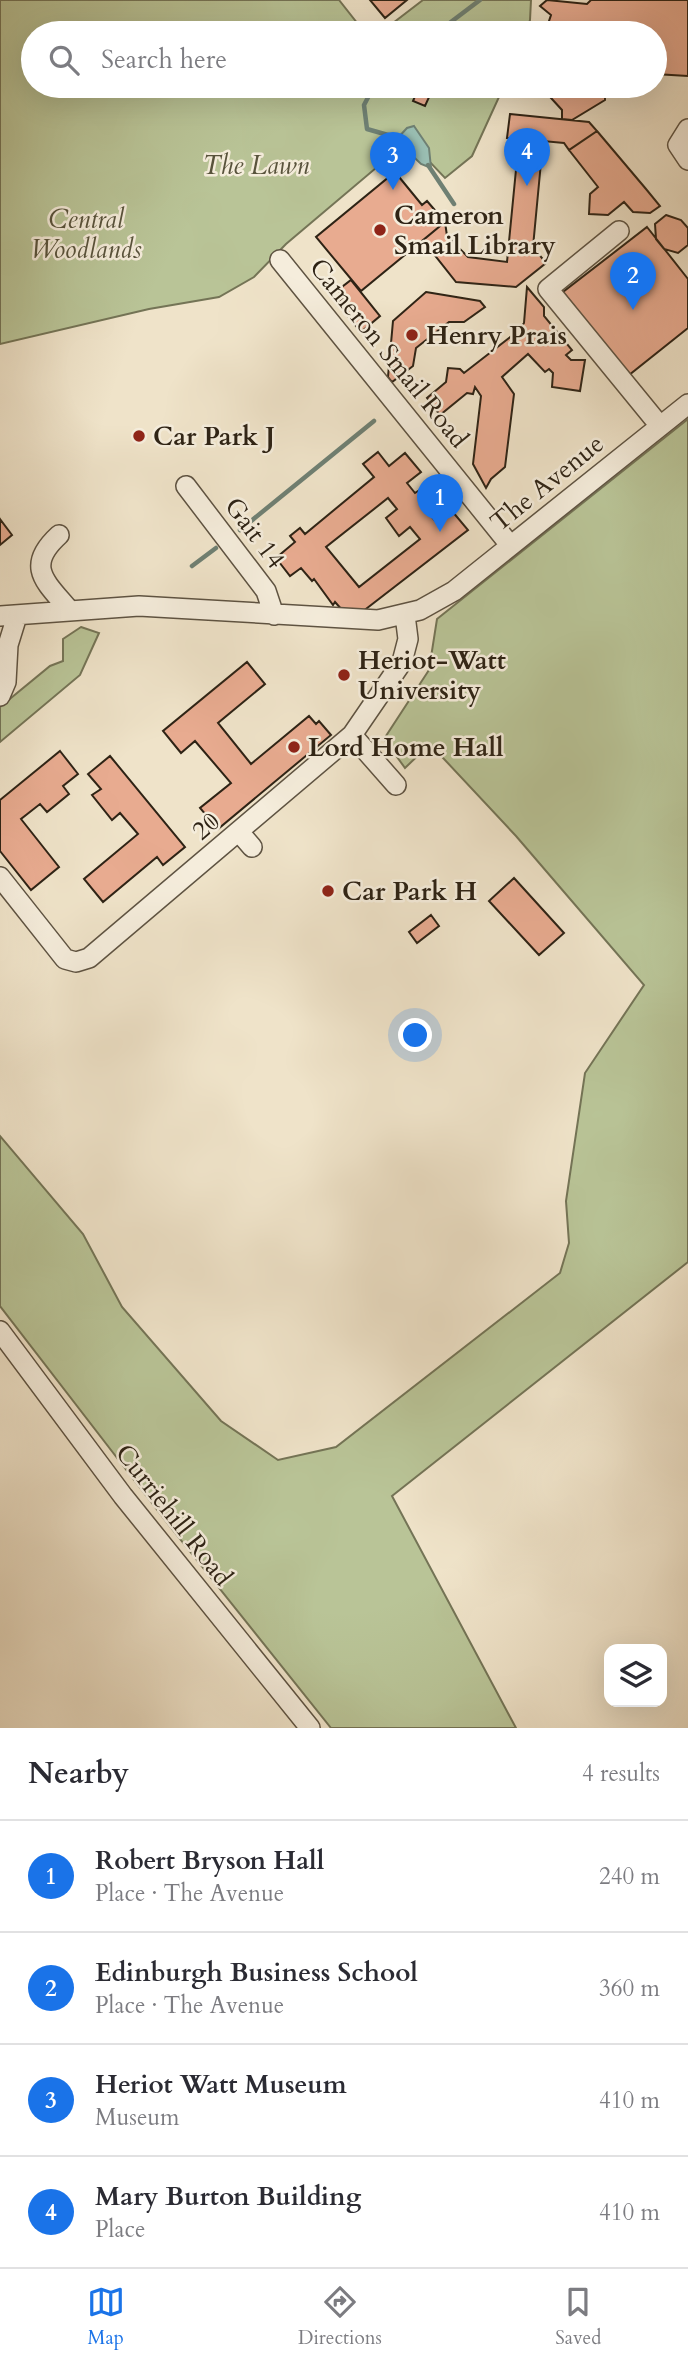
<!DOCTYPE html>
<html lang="en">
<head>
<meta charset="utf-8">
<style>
  body { margin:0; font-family:Cardo,serif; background:#f7f7f7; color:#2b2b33 }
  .controls { position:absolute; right:21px; bottom:21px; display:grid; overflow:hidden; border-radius:14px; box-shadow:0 7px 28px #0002 }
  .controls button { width:63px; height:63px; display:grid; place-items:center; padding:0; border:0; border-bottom:2px solid #e1e1e2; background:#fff; color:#2b2b33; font:35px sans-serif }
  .you { position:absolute; left:416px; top:1036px; width:24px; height:24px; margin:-18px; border:5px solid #fff; border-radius:50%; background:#1a73e8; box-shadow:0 0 0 10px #1a73e833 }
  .badge { display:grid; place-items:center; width:46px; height:46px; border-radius:50%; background:#1a73e8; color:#fff; font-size:23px; font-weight:700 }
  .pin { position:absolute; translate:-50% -58px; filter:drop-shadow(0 2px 4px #0008) }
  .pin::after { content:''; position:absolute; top:37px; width:24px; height:21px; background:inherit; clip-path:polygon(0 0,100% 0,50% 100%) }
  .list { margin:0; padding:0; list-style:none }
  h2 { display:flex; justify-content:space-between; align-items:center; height:91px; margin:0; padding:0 28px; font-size:30px }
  h2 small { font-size:23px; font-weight:400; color:#7c7c81 }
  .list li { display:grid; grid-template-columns:46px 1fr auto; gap:21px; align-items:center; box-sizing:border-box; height:112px; padding:0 28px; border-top:2px solid #e1e1e2 }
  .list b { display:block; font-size:26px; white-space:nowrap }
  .list p { margin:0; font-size:23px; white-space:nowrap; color:#7c7c81 }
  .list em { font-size:23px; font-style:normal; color:#7c7c81 }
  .icon { flex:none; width:38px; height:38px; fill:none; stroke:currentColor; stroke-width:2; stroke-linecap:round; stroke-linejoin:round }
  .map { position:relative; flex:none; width:688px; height:1728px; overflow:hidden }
  .search { position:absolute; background:#fff; box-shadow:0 7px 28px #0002; left:21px; right:21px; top:21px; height:77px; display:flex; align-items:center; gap:18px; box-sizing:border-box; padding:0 24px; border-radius:38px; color:#7c7c81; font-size:26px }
  .sheet { height:539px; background:#fff }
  nav { display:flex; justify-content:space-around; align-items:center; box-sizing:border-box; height:98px; border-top:2px solid #e1e1e2; background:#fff; font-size:19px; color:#7c7c81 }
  nav a { display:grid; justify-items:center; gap:4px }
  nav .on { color:#1a73e8 }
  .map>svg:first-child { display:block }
</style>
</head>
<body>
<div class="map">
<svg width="688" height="1728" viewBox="0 0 688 1728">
  <rect width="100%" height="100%" fill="#efe3c9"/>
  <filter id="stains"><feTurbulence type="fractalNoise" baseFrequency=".00286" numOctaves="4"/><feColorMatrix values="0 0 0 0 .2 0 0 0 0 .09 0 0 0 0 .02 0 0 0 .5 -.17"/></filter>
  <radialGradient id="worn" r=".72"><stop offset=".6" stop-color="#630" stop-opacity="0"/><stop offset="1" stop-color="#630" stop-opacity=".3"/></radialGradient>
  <path fill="#b9c497" stroke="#747456" stroke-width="2" d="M0 0H339L365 33H33V86H504L472 156 445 178 409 140 286 244 254 277 219 297 149 309 0 344Z
    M423 0H531L530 20 525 33H380Z
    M688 419V1262L392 1496 516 1728H331L168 1524 0 1306V1136L83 1234 122 1307 221 1421 278 1460 336 1447 560 1273 569 1243 566 1201 585 1073 644 985 516 836 430 744 405 768 384 739 429 670 437 619Z
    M81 627 99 633 80 675 0 742V707L50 666 63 661V639Z"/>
  <path fill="#9abeb2" stroke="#6f8073" stroke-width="2" d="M414 126 429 148 431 168 421 164 396 140 407 128Z"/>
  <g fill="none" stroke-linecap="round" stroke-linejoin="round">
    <path stroke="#6f8073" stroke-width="4.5" d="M439 31 480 0
      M374 86 364 105 367 129 402 139
      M428 165 454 204
      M240 530 374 421
      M192 566 216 548"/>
  </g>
  <path fill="#e8ab90" stroke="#2e2315" stroke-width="2" fill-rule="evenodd" d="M370 0H407L385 18Z
    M547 0 587 4 591 0H688V76L655 74V33H545L551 15 540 6Z
    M540 86H596L599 90H605V100L572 120 562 119V110Z
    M418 89 430 95 425 106 413 101Z
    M510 114 589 122 597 131 569 150 564 143 543 141 533 247 546 263 516 287 456 282 433 253 410 251 445 222 447 236 468 257 507 262 519 139 507 138Z
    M597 131 646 189 660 206 650 213 633 212 624 202 608 215 589 214 590 194 598 187 569 150Z
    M395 172 422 205 427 201 445 222 361 291 316 237Z
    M666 215 681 220 688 228V245L678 253 664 249 656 239 655 224Z
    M647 227 688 279V328L629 375 563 292Z
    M351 280 380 316 361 332 337 303 344 297 338 290Z
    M527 287 544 307V316L572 350 566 355 571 360H585L580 391 552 387 553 373 549 369 545 372 528 354 502 377 514 394 505 467 491 479 486 488 473 464 481 396 475 387 473 394 467 393 440 415 427 398 446 382 448 368 460 369 464 373 518 331 524 323Z
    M426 292 480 301 485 307 464 322H449L416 348 413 366 392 382 388 377 393 321Z
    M378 452 389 466 405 453 421 472 407 483 415 493 421 489 429 499 422 505 437 523 452 511 468 530 362 612 343 611 335 602 333 605 314 579 312 581 301 568 290 576 276 558 295 542 290 536 300 528 305 534 374 477 363 464ZM388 498 397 509 386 518 399 536 410 527 420 539 359 587 326 547Z
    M0 519 12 535 0 545Z
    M247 662 265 684 218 723 251 764 309 716 316 724 319 721 331 735 218 829 200 808 231 783 195 741 181 753 163 731Z
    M60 751 78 774 63 786 69 794 47 812 40 804 21 819 59 867 31 890 0 851V800Z
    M110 756 185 847 163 865 157 857 103 902 84 879 138 834 120 813 112 820 92 795 101 789 88 774Z
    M514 878 564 933 539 955 489 901Z
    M431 915 439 926 417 943 409 932Z"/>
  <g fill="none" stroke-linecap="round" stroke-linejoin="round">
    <g stroke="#5e5342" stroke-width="22">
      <path id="minor" d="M688 129 678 145 688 160
        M619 231 548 289 660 426
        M280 260 510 545
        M186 486 266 591 274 615
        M59 535C24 567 46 582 70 611
        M0 616 139 606 378 620 420 610 454 591 688 404
        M0 696 6 682 8 645 17 616
        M352 735 396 785
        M239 832 252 847
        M0 877 65 959 76 962 89 958 352 735 402 662 408 639 405 615
        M0 1331 123 1496 310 1728"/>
    </g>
    <use href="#minor" stroke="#f5eddc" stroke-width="19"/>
  </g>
  <g fill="#8f2418" stroke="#f5eddc" stroke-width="2.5">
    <circle cx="380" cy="230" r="7"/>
    <circle cx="412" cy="335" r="7"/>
    <circle cx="139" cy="436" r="7"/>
    <circle cx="344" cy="675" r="7"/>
    <circle cx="294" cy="747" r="7"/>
    <circle cx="328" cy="891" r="7"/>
  </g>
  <g text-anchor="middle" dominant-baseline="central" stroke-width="5" stroke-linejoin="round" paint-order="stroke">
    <g font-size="26" font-style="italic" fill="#58533c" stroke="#f5eddc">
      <text x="256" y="165">The Lawn</text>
      <text x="86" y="219">Central<tspan x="86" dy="30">Woodlands</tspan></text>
    </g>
    <g font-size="26" font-weight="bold" fill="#2e2315" stroke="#f5eddc" text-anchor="start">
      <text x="394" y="215">Cameron<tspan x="394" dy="30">Smail Library</tspan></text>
      <text x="426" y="335">Henry Prais</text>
      <text x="153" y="436">Car Park J</text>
      <text x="358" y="660">Heriot-Watt<tspan x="358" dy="30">University</tspan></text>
      <text x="308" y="747">Lord Home Hall</text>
      <text x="342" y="891">Car Park H</text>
    </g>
    <g font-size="26" fill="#2e2315" stroke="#f5eddc">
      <text transform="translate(389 353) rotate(51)">Cameron Smail Road</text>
      <text transform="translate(547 483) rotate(-39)">The Avenue</text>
      <text transform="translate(255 533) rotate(53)">Gait 14</text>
      <text transform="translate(206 826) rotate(-41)">20</text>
      <text transform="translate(174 1515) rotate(52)">Curriehill Road</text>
    </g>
  </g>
  <rect width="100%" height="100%" filter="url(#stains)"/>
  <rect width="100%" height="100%" fill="url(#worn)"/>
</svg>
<div class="controls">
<button><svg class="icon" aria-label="layers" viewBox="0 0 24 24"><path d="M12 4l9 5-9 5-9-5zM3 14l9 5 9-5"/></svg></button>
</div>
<div class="you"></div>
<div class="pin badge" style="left:440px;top:532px">1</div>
<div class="pin badge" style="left:633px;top:310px">2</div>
<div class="pin badge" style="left:393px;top:190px">3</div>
<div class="pin badge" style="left:527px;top:186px">4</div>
<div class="search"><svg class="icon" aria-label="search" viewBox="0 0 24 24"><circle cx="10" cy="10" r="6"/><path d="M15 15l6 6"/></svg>Search here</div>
</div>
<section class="sheet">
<h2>Nearby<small>4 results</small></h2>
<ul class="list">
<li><span class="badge">1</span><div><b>Robert Bryson Hall</b><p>Place · The Avenue</p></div><em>240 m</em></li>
<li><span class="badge">2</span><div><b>Edinburgh Business School</b><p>Place · The Avenue</p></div><em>360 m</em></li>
<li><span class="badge">3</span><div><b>Heriot Watt Museum</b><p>Museum</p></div><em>410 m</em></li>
<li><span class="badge">4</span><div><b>Mary Burton Building</b><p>Place</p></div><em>410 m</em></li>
</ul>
</section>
<nav>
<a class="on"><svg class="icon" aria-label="map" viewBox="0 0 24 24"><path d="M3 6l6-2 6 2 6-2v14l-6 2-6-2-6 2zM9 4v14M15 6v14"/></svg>Map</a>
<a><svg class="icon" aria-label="directions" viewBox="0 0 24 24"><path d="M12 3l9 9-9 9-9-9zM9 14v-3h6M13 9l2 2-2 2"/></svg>Directions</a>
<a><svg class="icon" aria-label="saved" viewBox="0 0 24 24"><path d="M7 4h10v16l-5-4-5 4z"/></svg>Saved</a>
</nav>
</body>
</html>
